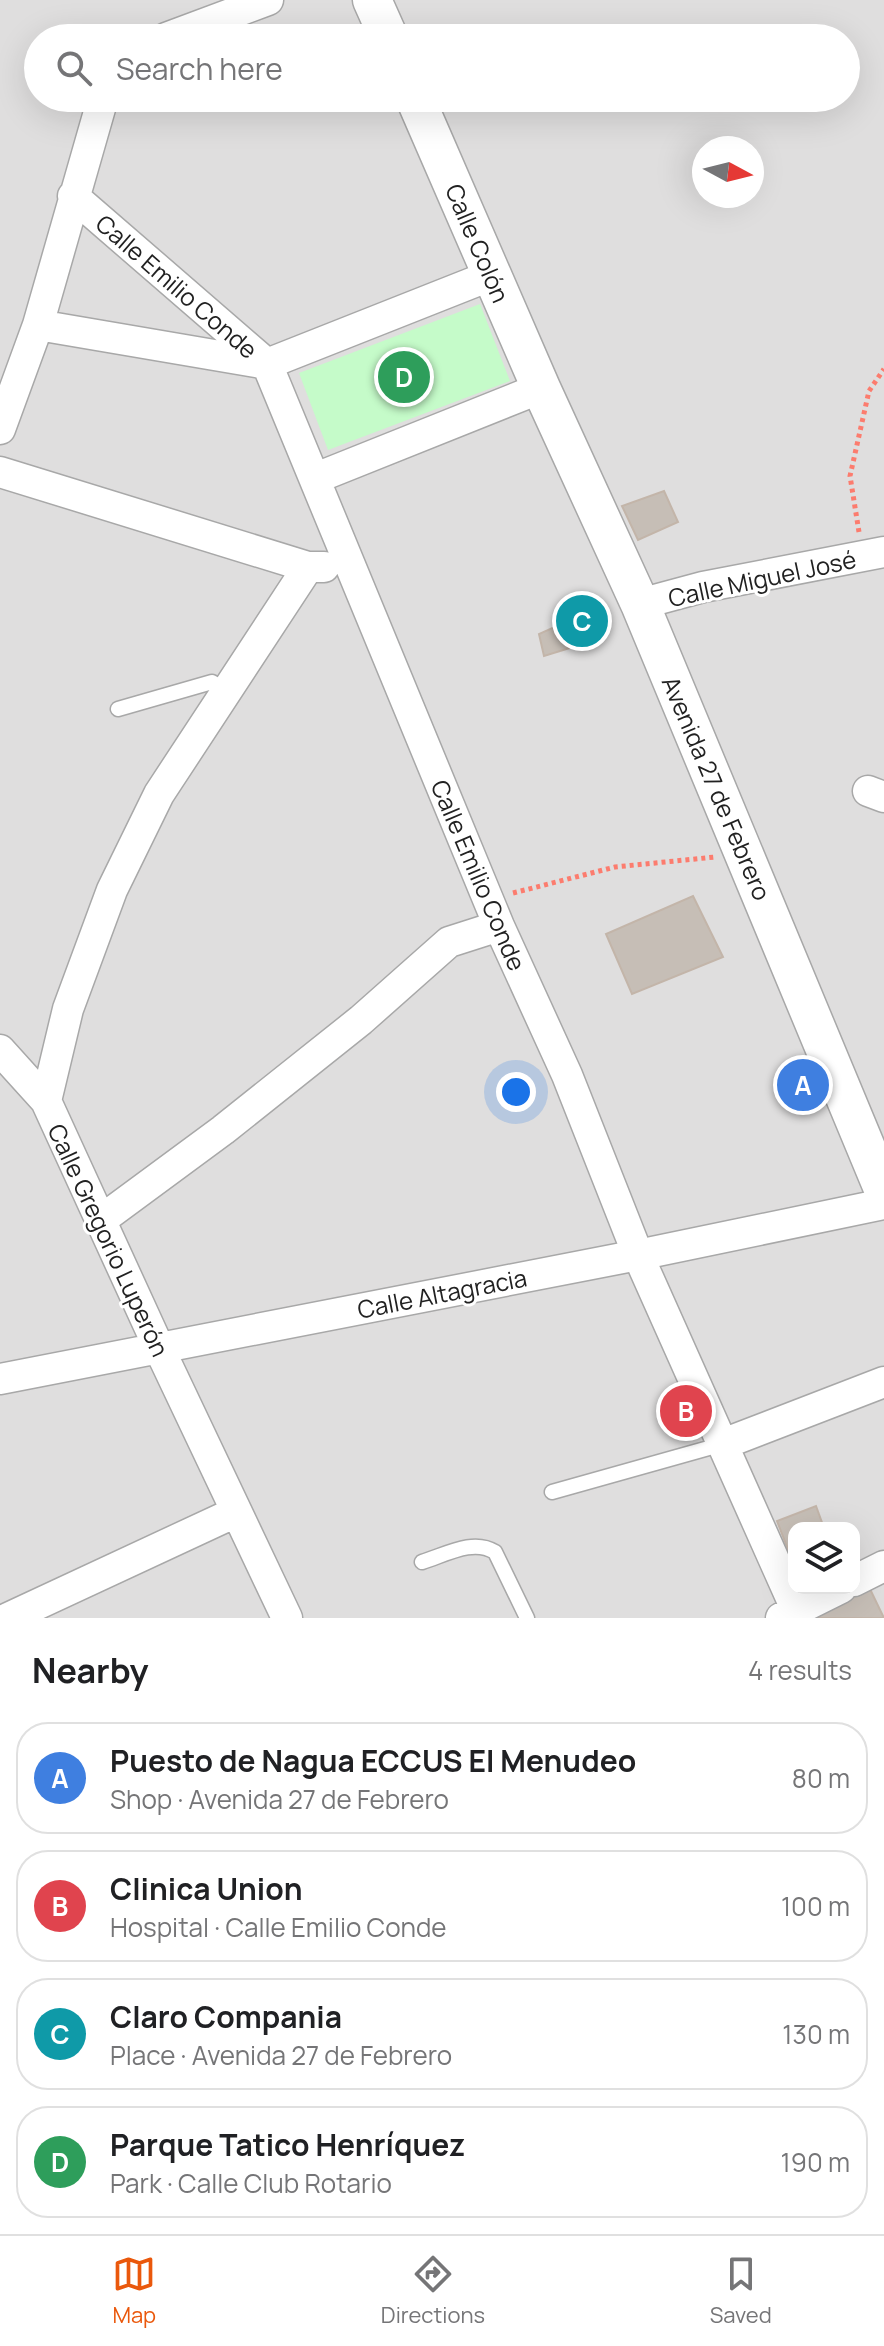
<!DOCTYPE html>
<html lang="en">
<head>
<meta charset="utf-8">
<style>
  body { margin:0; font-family:Manrope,sans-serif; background:#f2f2f2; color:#202124 }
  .controls { position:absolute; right:24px; bottom:24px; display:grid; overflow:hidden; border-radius:16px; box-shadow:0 8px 32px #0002 }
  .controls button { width:72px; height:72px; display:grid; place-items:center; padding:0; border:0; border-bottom:2px solid #e0e0e0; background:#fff; color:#202124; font:40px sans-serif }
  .compass { position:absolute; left:692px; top:136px; width:72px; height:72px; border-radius:50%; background:#fff; box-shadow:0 8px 32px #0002; rotate:97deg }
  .you { position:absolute; left:516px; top:1092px; width:28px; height:28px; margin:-20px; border:6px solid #fff; border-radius:50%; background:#1a73e8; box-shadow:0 0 0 12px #1a73e833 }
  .badge { display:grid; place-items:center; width:52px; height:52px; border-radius:50%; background:#ea580c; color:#fff; font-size:26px; font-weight:700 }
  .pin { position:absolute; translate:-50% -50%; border:4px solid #fff; box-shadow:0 2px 8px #0006 }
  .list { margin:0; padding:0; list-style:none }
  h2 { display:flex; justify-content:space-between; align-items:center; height:104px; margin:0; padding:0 32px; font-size:34px }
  h2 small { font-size:26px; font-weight:400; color:#757577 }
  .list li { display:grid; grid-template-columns:52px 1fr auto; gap:24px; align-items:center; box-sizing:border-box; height:112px; margin:0 16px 16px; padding:0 16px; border:2px solid #e0e0e0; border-radius:32px }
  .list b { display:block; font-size:30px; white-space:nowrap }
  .list p { margin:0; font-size:26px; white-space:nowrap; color:#757577 }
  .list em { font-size:26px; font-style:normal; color:#757577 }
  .icon { flex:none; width:44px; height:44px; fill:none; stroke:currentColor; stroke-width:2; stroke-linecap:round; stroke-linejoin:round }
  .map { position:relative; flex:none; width:884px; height:1618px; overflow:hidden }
  .search { position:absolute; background:#fff; box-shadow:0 8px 32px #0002; left:24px; right:24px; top:24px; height:88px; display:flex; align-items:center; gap:20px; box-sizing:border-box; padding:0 28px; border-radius:44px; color:#757577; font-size:30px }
  .sheet { height:616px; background:#fff }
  nav { display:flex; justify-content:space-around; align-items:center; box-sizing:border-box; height:112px; border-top:2px solid #e0e0e0; background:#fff; font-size:22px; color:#757577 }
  nav a { display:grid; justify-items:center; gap:4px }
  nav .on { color:#ea580c }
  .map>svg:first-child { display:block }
</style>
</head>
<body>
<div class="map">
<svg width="884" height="1618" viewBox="0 0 884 1618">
  <rect width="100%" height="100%" fill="#f1eee7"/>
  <path fill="#dfdede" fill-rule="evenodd" d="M0 0H884V1618H0ZM38 38H846V98H38ZM704 148H752V196H704ZM794 1528H854V1588H794Z"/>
  <path fill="#c5fbc9" d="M480 304 510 381 328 450 299 373Z"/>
  <path fill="#c6beb6" stroke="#c3b5a9" stroke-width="2" d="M664 491 678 522 638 540 622 506Z
    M595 609 602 638 544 656 539 634Z
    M693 896 723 957 632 994 606 934Z
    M816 1506 824 1528H794V1565L777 1521Z
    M869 1587 884 1618H810Z"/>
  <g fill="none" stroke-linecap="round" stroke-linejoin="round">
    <g stroke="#a8a8a8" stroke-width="17">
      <path id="service" d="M118 709 212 682 226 690
        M552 1492 723 1444
        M422 1562C445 1555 473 1538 495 1552L527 1618"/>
    </g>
    <g stroke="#a8a8a8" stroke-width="33">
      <path id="minor" d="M166 38 268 0
        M73 196 267 364 499 926 567 1075 638 1255 800 1618
        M38 325 267 364 492 275
        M0 429 38 325 103 98
        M0 472 308 567H324
        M316 478 541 388
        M640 604 703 587 884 552
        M868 791 884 797
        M0 1050 46 1101
        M101 1220 223 1130 361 1020 449 942 499 926
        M0 1379 638 1255 884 1204
        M723 1444 884 1382
        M854 1581 884 1566
        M8 1618 236 1512
        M287 1618 159 1348 46 1101 68 1009 112 890 159 794 308 567
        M781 1618 841 1588"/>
    </g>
    <g stroke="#a8a8a8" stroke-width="41">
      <path id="tertiary" d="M372 0 389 38
        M415 98 541 388 640 604 884 1191"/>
    </g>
    <path stroke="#fc7c6e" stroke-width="5" stroke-dasharray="4 4" stroke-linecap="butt" d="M859 532 850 476 869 391 884 369
      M513 893 615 867 715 857"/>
    <use href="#service" stroke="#fff" stroke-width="14"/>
    <use href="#minor" stroke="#fff" stroke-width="30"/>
    <use href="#tertiary" stroke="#fff" stroke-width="38"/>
  </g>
  <g text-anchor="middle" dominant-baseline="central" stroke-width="6" stroke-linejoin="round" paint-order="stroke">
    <g font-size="24" fill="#212121" stroke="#fff">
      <text transform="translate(478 243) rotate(67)">Calle Colón</text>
      <text transform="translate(177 286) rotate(41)">Calle Emilio Conde</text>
      <text transform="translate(762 578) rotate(-12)">Calle Miguel José</text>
      <text transform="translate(717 788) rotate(67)">Avenida 27 de Febrero</text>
      <text transform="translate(479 875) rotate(67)">Calle Emilio Conde</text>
      <text transform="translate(109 1240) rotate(65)">Calle Gregorio Luperón</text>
      <text transform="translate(442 1293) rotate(-11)">Calle Altagracia</text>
    </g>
  </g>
</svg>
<div class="controls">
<button><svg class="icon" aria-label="layers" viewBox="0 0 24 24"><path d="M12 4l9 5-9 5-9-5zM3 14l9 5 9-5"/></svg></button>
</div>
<svg class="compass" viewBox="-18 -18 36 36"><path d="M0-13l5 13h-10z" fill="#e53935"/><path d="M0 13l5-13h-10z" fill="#757577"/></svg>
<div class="you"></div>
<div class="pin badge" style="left:803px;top:1085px;background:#3f7fe0">A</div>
<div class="pin badge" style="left:686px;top:1411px;background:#e0444e">B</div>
<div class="pin badge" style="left:582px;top:621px;background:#0f9aa8">C</div>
<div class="pin badge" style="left:404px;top:377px;background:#2e9e5b">D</div>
<div class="search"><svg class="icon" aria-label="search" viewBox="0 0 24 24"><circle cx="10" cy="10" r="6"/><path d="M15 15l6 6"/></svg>Search here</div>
</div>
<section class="sheet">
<h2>Nearby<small>4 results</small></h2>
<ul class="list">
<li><span class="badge" style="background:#3f7fe0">A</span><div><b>Puesto de Nagua ECCUS El Menudeo</b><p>Shop · Avenida 27 de Febrero</p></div><em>80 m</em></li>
<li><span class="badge" style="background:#e0444e">B</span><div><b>Clinica Union</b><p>Hospital · Calle Emilio Conde</p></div><em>100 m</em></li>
<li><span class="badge" style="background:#0f9aa8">C</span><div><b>Claro Compania</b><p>Place · Avenida 27 de Febrero</p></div><em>130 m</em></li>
<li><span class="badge" style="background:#2e9e5b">D</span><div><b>Parque Tatico Henríquez</b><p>Park · Calle Club Rotario</p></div><em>190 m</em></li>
</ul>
</section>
<nav>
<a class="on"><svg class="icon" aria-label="map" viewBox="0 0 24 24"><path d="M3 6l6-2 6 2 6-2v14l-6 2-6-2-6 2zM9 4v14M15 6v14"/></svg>Map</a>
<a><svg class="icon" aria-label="directions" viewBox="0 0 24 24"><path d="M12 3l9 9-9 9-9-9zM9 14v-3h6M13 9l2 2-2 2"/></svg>Directions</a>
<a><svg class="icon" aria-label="saved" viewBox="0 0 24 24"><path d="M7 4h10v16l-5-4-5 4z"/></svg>Saved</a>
</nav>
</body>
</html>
